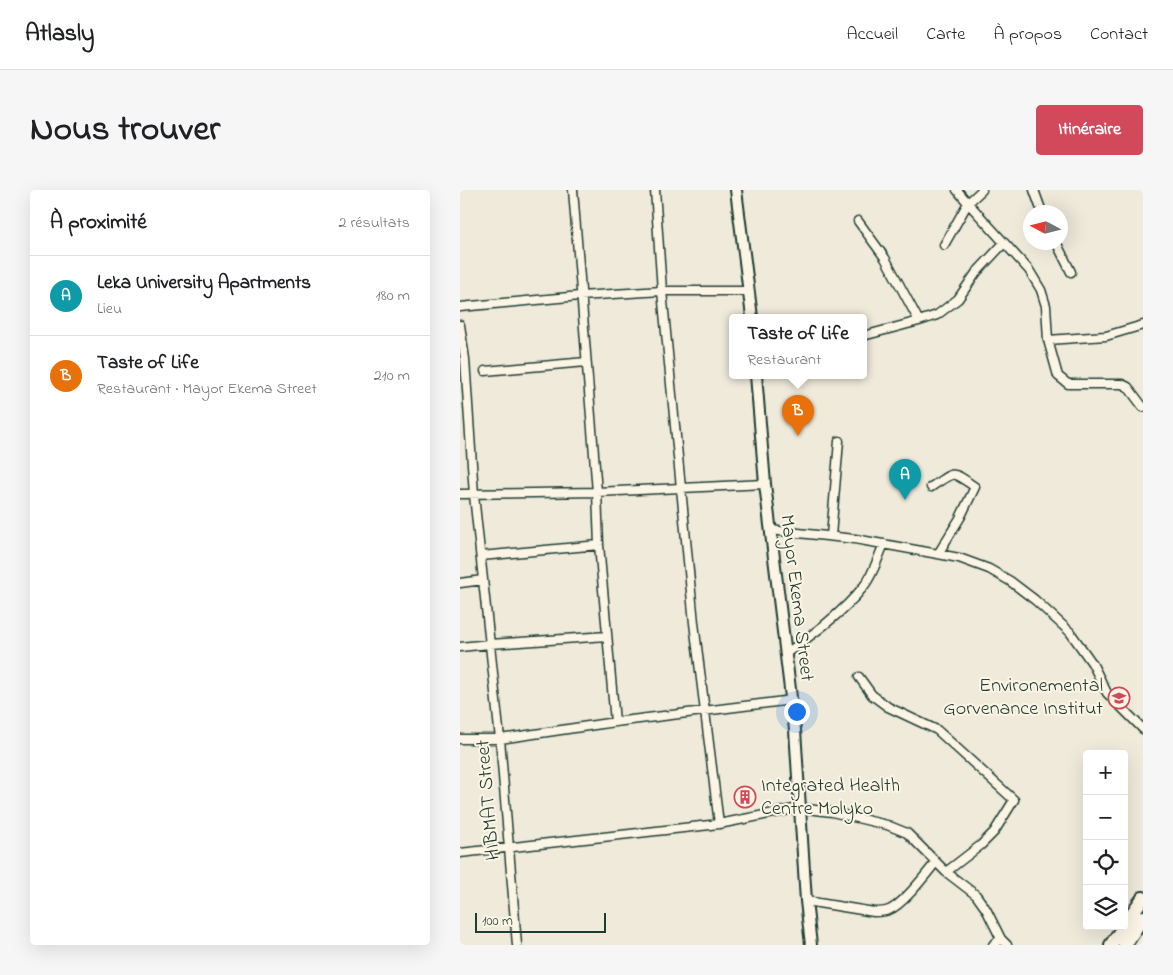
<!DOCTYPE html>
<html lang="fr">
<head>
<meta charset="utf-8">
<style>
  body { margin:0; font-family:"Indie Flower",sans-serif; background:#f6f6f6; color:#202124 }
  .controls { position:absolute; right:15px; bottom:15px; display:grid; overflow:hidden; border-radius:5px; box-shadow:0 5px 20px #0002 }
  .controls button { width:45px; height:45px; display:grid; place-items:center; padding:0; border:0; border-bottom:1px solid #e0e0e0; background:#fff; color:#202124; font:25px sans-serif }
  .compass { position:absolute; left:563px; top:15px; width:45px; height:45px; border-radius:50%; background:#fff; box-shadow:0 5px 20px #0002; rotate:277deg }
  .scale { position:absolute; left:15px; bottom:12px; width:131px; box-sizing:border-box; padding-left:5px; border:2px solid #1f3d34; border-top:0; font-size:14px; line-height:18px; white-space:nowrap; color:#1f3d34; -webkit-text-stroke:4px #fcf5e5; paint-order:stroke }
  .you { position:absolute; left:336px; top:521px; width:18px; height:18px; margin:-12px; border:4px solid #fff; border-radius:50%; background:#1a73e8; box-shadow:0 0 0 8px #1a73e833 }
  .badge { display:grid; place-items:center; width:32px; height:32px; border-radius:50%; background:#d1495b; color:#fff; font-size:16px; font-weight:700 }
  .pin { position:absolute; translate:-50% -41px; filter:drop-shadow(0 1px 2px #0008) }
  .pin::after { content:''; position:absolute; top:26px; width:18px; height:15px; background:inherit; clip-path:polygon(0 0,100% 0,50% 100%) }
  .popup { position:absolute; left:269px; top:124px; width:138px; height:65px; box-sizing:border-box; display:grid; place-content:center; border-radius:5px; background:#fff; filter:drop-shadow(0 1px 4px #0005); font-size:16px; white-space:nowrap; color:#757577 }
  .popup b { font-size:19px; color:#202124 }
  .popup::after { content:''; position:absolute; left:50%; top:100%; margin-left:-10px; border:10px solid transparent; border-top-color:#fff }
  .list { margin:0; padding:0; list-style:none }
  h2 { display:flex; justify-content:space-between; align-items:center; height:65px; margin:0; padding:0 20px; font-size:21px }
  h2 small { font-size:16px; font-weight:400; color:#757577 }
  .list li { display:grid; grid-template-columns:32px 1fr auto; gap:15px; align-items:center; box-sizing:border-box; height:80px; padding:0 20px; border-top:1px solid #e0e0e0 }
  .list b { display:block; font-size:19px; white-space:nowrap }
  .list p { margin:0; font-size:16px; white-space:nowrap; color:#757577 }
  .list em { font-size:16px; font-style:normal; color:#757577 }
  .icon { flex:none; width:28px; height:28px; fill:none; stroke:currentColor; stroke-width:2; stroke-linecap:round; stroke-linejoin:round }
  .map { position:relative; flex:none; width:683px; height:755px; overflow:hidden; border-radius:5px }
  header { display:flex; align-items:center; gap:30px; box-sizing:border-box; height:70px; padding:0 25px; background:#fff; border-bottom:1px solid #e0e0e0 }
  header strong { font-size:24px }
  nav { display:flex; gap:28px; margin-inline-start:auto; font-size:18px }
  .intro { display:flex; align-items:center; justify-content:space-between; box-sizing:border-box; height:120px; padding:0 30px }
  h1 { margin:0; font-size:35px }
  .button { padding:12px 22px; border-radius:5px; background:#d1495b; color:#fff; font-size:18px; font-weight:700 }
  main { display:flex; gap:30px; padding:0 30px }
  aside { flex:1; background:#fff; border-radius:5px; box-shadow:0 5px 20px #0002 }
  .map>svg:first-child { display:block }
</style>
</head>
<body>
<header>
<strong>Atlasly</strong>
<nav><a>Accueil</a><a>Carte</a><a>À propos</a><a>Contact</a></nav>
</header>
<div class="intro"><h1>Nous trouver</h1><a class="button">Itinéraire</a></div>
<main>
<aside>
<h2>À proximité<small>2 résultats</small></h2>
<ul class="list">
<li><span class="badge" style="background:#0f9aa8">A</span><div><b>Leka University Apartments</b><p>Lieu</p></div><em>180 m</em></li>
<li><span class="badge" style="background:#e8710a">B</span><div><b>Taste of Life</b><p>Restaurant · Mayor Ekema Street</p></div><em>210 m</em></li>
</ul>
</aside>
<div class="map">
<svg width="683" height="755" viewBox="0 0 683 755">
  <rect width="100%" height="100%" fill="#efeada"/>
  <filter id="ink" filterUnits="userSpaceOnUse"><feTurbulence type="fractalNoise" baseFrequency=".02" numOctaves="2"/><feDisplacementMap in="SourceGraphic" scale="10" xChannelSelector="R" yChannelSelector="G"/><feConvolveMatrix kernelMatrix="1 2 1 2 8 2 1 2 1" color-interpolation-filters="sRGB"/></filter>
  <g filter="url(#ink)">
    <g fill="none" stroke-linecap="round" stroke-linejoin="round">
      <g stroke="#1f3d34" stroke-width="11">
        <path id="minor" d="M113 0 137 302 139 355 155 532
          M522 0 508 13 569 80 581 100 586 116 588 150 646 146 683 135
          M574 0 582 22
          M398 31 425 68 459 131 477 125 498 109 516 83 544 53
          M596 52 611 82
          M484 55 508 13 497 0
          M0 117 120 106 202 101 195 0
          M0 135 5 169 14 305 40 549 57 755
          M403 146 459 131
          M588 150 598 186 608 194H662L668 197 683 217
          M25 181 126 172
          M471 297C496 281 490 280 515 297L500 328 478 364
          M0 304 137 302 305 294
          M310 340 395 349 478 364 499 368 529 379 550 391 575 410 610 442 632 473 647 503 683 539
          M371 346 379 251
          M21 366 139 355
          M0 393 23 390
          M0 457 30 454 147 446
          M325 464C352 445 383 423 404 396 413 385 418 367 424 354
          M399 487 412 505 428 517 477 540 554 610 534 642 521 655 486 682
          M0 549H40L155 532 332 510
          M259 634 234 433 202 101H289
          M0 663 259 634 339 618 372 622 427 635 447 643 486 682 516 705 526 719 541 749 547 755
          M346 711 414 722C419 722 424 722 429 720 444 714 466 684 476 672
          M533 755 541 749"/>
      </g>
      <g stroke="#1f3d34" stroke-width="14">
        <path id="tertiary" d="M276 0 292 127
          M296 185 305 294 335 540 346 711 351 755"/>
      </g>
      <g stroke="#1f3d34" stroke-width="16">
        <path id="trunk" d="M664 735 683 708
          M651 755 664 736
          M665 755 683 727"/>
      </g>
      <use href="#minor" stroke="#fcf5e5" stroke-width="8"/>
      <use href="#tertiary" stroke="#fcf5e5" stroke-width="10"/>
      <use href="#trunk" stroke="#fcf5e5" stroke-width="12"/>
    </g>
  </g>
  <defs>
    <g id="school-ring" transform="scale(1.125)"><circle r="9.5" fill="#fcf5e5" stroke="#d1495b" stroke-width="1.5"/><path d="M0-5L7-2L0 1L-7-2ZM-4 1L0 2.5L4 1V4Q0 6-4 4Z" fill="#d1495b"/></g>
    <g id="building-ring" transform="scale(1.125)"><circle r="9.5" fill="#fcf5e5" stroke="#d1495b" stroke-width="1.5"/><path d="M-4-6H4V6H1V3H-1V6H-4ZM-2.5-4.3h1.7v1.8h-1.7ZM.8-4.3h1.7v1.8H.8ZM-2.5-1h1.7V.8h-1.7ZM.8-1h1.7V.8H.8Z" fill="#d1495b"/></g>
  </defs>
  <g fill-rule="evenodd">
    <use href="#school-ring" x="659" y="508"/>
    <use href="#building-ring" x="285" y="607"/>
  </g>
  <g text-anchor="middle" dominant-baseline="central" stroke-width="4" stroke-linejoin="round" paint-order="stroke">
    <g font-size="20" fill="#1f3d34" stroke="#fcf5e5">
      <text transform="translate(336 408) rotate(83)">Mayor Ekema Street</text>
      <text transform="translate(29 610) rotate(-95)">HIBMAT Street</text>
    </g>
    <g font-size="20" fill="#1f3d34" stroke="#fcf5e5" text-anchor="end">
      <text x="643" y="496">Environemental<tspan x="643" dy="23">Gorvenance Institut</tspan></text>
      <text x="301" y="596" text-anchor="start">Integrated Health<tspan x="301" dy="23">Centre Molyko</tspan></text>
    </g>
  </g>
</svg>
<div class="controls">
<button>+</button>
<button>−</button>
<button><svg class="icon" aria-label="locate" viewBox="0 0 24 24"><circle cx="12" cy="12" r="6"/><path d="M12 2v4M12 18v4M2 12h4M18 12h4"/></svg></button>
<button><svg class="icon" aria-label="layers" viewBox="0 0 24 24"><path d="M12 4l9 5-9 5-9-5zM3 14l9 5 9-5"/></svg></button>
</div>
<svg class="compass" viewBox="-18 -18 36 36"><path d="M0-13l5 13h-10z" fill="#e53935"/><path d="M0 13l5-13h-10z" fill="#757577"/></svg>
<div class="scale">100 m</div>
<div class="you"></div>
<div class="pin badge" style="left:445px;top:310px;background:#0f9aa8">A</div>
<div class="pin badge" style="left:338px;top:246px;background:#e8710a">B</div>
<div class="popup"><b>Taste of Life</b>Restaurant</div>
</div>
</main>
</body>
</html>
